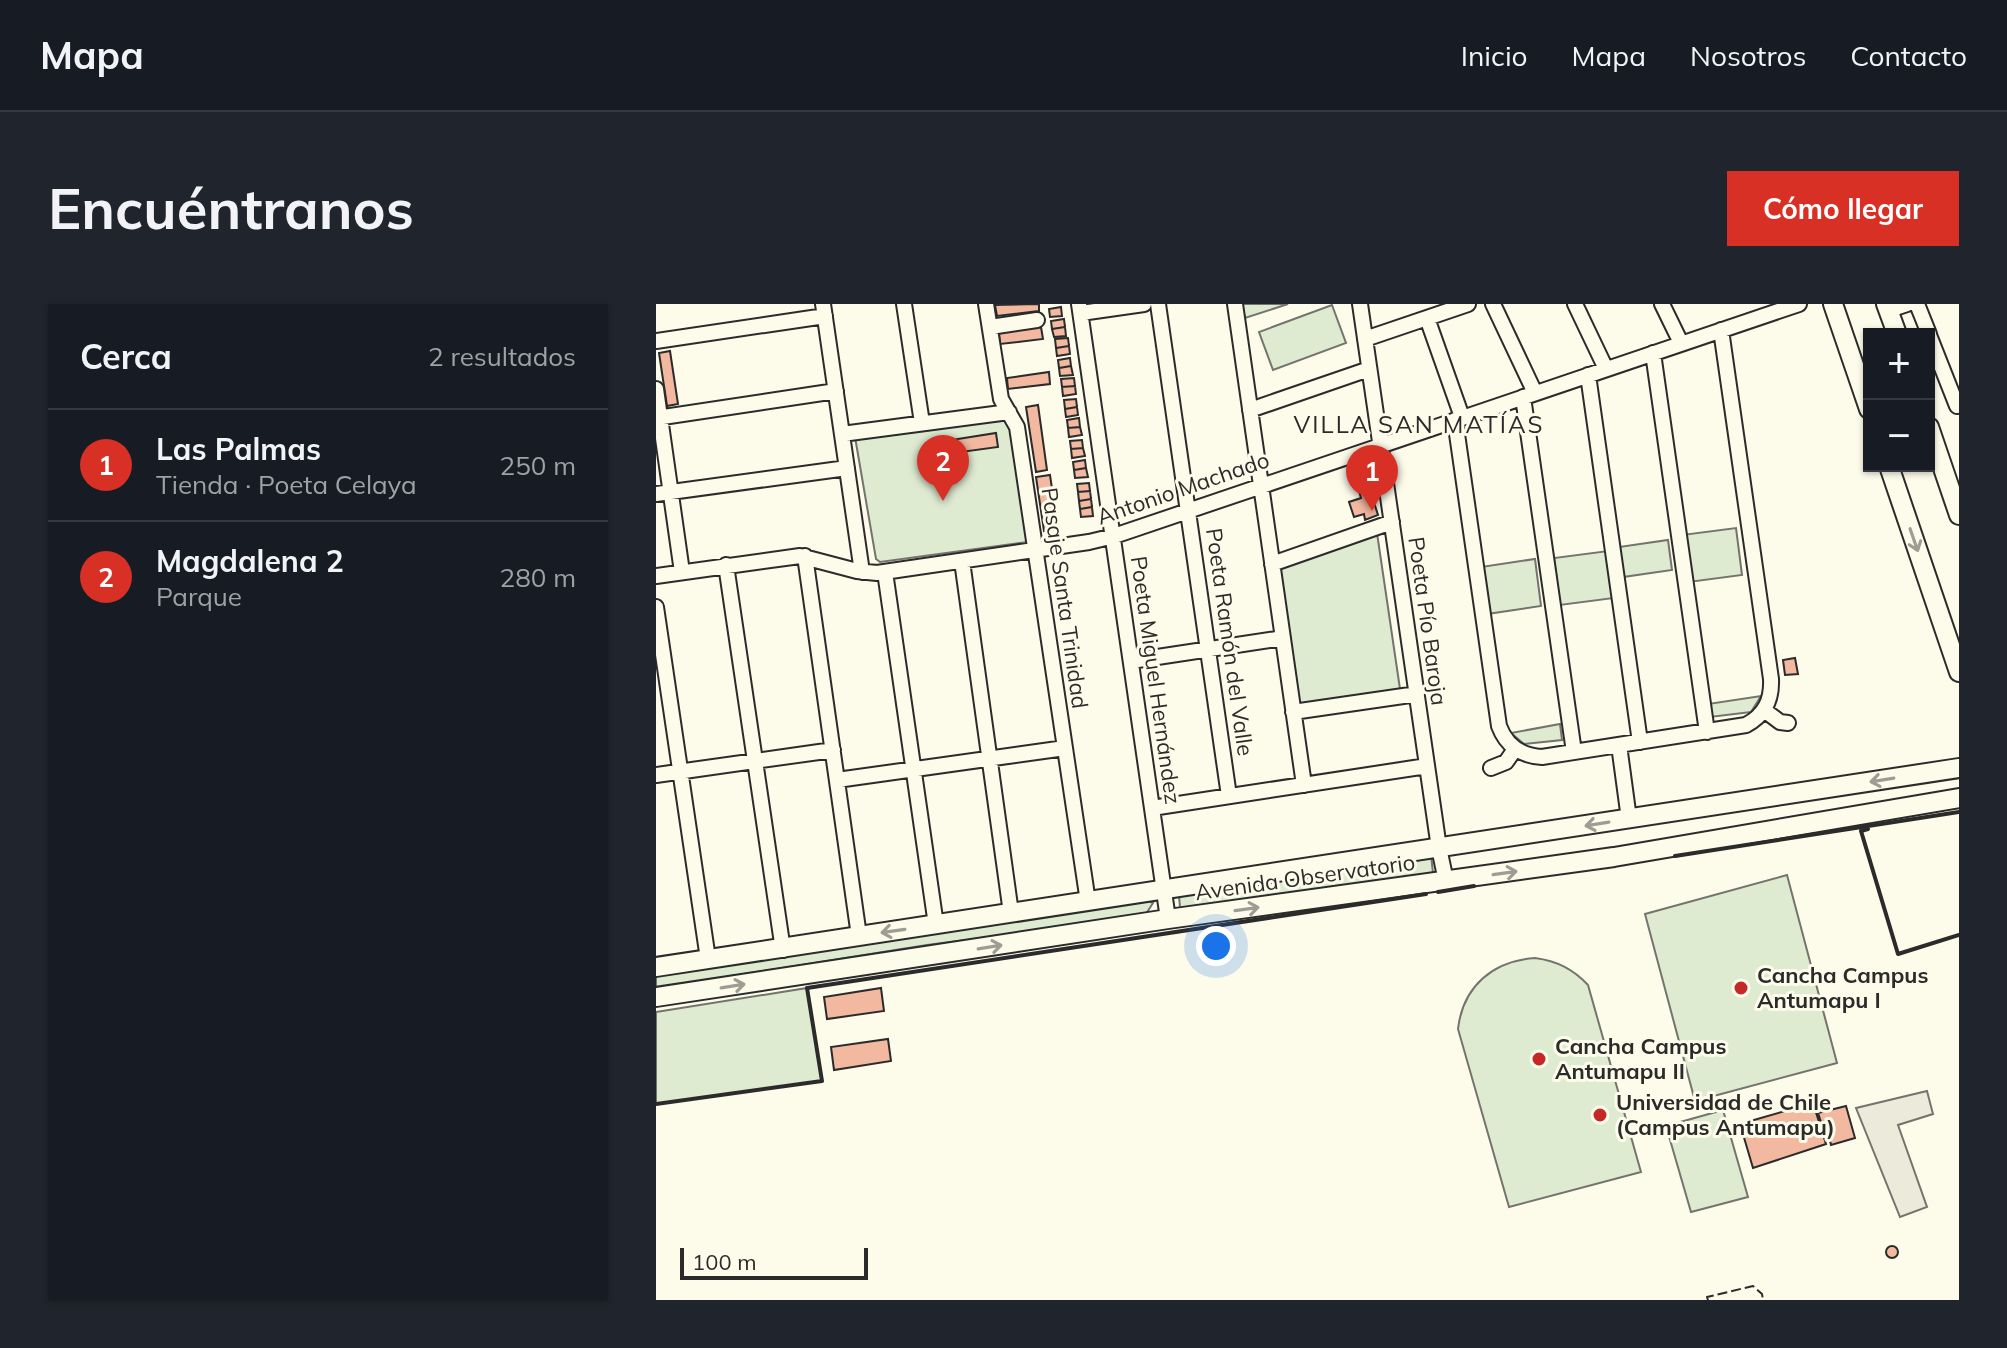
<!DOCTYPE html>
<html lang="es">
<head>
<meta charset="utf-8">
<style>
  body { margin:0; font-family:Mulish,sans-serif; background:#20242c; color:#f1f3f6 }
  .controls { position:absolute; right:24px; top:24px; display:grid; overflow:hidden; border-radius:0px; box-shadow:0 2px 6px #0004 }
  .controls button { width:72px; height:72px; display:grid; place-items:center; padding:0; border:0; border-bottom:2px solid #363941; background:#171b24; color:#f1f3f6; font:40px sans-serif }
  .scale { position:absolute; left:24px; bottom:20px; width:188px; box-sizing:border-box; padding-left:8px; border:4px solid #2b2b2b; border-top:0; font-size:22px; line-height:28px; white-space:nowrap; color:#2b2b2b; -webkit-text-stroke:6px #fdfbea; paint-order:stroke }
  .you { position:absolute; left:560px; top:642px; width:28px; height:28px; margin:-20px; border:6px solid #fff; border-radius:50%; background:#1a73e8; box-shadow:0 0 0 12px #1a73e833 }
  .badge { display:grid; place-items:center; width:52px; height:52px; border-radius:50%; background:#d93025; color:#fff; font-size:26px; font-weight:700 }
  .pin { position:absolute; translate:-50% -66px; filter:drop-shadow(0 2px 4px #0008) }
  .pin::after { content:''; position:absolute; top:42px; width:28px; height:24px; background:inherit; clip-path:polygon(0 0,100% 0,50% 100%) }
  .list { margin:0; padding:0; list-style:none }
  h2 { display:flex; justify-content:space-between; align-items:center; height:104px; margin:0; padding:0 32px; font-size:34px }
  h2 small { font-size:26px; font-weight:400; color:#9ea1a6 }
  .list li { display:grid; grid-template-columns:52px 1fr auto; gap:24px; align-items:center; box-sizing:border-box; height:112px; padding:0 32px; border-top:2px solid #363941 }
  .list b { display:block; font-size:30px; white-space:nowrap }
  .list p { margin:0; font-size:26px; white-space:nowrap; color:#9ea1a6 }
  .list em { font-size:26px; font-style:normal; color:#9ea1a6 }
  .map { position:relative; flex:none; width:1303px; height:996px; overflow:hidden; border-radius:0px }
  header { display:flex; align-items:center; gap:48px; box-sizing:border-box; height:112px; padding:0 40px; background:#171b24; border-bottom:2px solid #363941 }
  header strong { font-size:38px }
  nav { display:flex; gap:44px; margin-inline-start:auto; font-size:28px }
  .intro { display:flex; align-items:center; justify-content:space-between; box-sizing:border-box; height:192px; padding:0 48px }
  h1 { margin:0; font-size:56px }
  .button { padding:20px 36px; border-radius:0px; background:#d93025; color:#fff; font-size:28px; font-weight:700 }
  main { display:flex; gap:48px; padding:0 48px }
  aside { flex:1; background:#171b24; border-radius:0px; box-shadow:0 2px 6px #0004 }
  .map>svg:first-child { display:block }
</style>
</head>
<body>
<header>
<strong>Mapa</strong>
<nav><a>Inicio</a><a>Mapa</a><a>Nosotros</a><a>Contacto</a></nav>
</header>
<div class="intro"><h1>Encuéntranos</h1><a class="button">Cómo llegar</a></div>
<main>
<aside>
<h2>Cerca<small>2 resultados</small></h2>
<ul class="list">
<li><span class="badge">1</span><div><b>Las Palmas</b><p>Tienda · Poeta Celaya</p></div><em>250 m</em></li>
<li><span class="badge">2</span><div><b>Magdalena 2</b><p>Parque</p></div><em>280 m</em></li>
</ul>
</aside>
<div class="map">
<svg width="1303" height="996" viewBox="0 0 1303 996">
  <rect width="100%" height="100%" fill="#fdfbea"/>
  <path fill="#deebd1" stroke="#74746e" stroke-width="2" d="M586 0H632L589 14Z
    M676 1 690 39 617 66 603 28Z
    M352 113 371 238 224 258 220 255 199 133Z
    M1080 224 1086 271 1033 278 1026 231Z
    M721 229 744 385 643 403 622 262Z
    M1012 236 1016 266 967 273 963 243Z
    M952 247 958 294 904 301 898 254Z
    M879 255 885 302 831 310 825 263Z
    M1105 392 1095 408 1054 413 1052 400Z
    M904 420 906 436 868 440 855 429Z
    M775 551 778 578 525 614 523 592Z
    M1131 571 1181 759 1039 797 989 610Z
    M493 597 497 599 488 613 271 641 0 684V669Z
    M879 654C901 657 917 665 932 681L985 868 853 903 802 725C807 682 837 657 879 654Z
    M151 684 166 777 0 800V708Z
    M1067 806 1092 893 1035 908 1010 822Z"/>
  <path fill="#eceadb" stroke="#74746e" stroke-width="2" d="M1271 787 1277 810 1242 821 1271 903 1244 913 1200 804Z"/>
  <path fill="#f2b8a0" stroke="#2b2b2b" stroke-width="2" d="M383 0V7L341 12 339 1Z
    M405 3 406 12 394 13 393 5Z
    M408 15 409 23 396 25 395 17Z
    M385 23 387 35 344 40 343 29Z
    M409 23 410 32 398 33 396 25Z
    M412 34 413 42 400 44 399 35Z
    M413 42 414 50 401 52 400 44Z
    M14 47 22 100 11 102 3 49Z
    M414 54 415 62 403 64 402 56Z
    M415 62 417 71 404 72 403 64Z
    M393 68 394 80 352 85 351 74Z
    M418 74 419 82 406 83 405 75Z
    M419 82 420 90 407 92 406 83Z
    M420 95 421 103 409 105 408 96Z
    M382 101 391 166 380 168 370 103Z
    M421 103 422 111 410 113 409 105Z
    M423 114 424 123 412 124 411 116Z
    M424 123 426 131 413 133 412 124Z
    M340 129 342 143 291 150 289 137Z
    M426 136 427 144 415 145 414 137Z
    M427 144 429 152 416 154 415 145Z
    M429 156 430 164 418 166 417 158Z
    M430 164 432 173 419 174 418 166Z
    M394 171 402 225 388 227 380 173Z
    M433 179 434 187 422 188 421 180Z
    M713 183 722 211 709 216 708 210 698 213 693 198 705 194 703 187Z
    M434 187 435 195 423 197 422 188Z
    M435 195 436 203 424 205 423 197Z
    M436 203 437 212 425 213 424 205Z
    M1139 354 1142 370 1129 371 1127 356Z
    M225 684 228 707 171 715 168 693Z
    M232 735 235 757 178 766 175 743Z
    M1157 799 1170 840 1097 864 1084 820Z
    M1190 802 1199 834 1175 841 1170 819 1166 821 1162 809Z
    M1230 948a6 6 0 1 1 12 0a6 6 0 1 1-12 0Z"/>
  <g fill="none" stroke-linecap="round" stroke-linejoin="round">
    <g stroke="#2b2b2b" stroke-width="18">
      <path id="minor" d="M167 0 206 268
        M248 0 266 119
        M330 0 345 95 361 123 432 598
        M423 0 512 615
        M502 0 573 492
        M579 0 648 481
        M704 0 783 544 790 577
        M837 0 879 89
        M919 0 950 65
        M1006 0 1025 39
        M1261 0 1273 30
        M1233 6 1251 0
        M425 9 488 0
        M771 14 806 113
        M334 23 381 16
        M1273 31 1301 102
        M709 35 812 0
        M0 37 169 12
        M997 49 1051 428
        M932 71 984 438
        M0 85 26 268
        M867 93 918 448
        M594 106 713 65
        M0 114 180 87
        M799 116 843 422C850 441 865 452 886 453L1090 421C1109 411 1116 396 1115 375L1065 26
        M186 130 353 108
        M0 190 191 164
        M149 252 203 632
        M306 257 355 609
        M616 260 736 218
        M70 261 127 646
        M229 268 280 621
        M0 272 144 252 201 267 221 269 433 238 458 232 1143 0
        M0 303 52 655
        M475 357 627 334
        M1108 406 1124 418 1132 419
        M637 408 761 390
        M963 441 973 515
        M835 464 850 458 859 445
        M0 471 177 446
        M181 476 409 444
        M496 504 771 462"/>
    </g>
    <g stroke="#2b2b2b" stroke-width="22">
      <path id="major" d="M1177 0 1213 105
        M1230 0 1241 30
        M1273 123 1303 211
        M1233 162 1303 368
        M0 663 1303 464
        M0 693 512 615 958 553 1303 494"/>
    </g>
    <use href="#minor" stroke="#fdfbea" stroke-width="14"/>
    <use href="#major" stroke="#fdfbea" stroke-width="18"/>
    <path stroke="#2b2b2b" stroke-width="2" stroke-dasharray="10 4" stroke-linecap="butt" d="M1052 996 1051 993 1097 982 1106 990 1107 996"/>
    <path stroke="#2b2b2b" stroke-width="4" d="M1212 525 1205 527 1242 650 1303 631
      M1019 552 1303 508
      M782 588 818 582
      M0 800 166 777 151 684 770 590"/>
  </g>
  <defs><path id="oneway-shaft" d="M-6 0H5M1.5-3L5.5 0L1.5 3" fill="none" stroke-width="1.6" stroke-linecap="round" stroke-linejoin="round" transform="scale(2)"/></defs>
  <g stroke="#9e9d94">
    <use href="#oneway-shaft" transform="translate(1258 236) rotate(71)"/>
    <use href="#oneway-shaft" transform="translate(1226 476) rotate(171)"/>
    <use href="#oneway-shaft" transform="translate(941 520) rotate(171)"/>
    <use href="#oneway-shaft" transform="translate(849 569) rotate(-8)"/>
    <use href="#oneway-shaft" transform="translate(591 605) rotate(-8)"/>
    <use href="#oneway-shaft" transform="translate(237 627) rotate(172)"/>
    <use href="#oneway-shaft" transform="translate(334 643) rotate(-9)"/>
    <use href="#oneway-shaft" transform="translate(77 682) rotate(-9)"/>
  </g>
  <g fill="#c62828" stroke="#fdfbea" stroke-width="3">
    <circle cx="1085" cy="684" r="8"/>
    <circle cx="883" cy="755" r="8"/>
    <circle cx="944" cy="811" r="8"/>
  </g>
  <g text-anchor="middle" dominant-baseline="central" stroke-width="6" stroke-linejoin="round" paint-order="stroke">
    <g font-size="22" fill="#2b2b2b" stroke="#fdfbea">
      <text transform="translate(527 184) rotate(-19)">Antonio Machado</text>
      <text transform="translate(409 294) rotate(82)">Pasaje Santa Trinidad</text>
      <text transform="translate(772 317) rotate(82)">Poeta Pío Baroja</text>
      <text transform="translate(574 338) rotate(82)">Poeta Ramón del Valle</text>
      <text transform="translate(500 376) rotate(82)">Poeta Miguel Hernández</text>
      <text transform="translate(649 573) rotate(-8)">Avenida Observatorio</text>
    </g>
    <g font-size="22" font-weight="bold" fill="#2b2b2b" stroke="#fdfbea" text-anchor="start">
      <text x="1101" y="671">Cancha Campus<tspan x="1101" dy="25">Antumapu I</tspan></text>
      <text x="899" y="742">Cancha Campus<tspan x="899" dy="25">Antumapu II</tspan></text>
      <text x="960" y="798">Universidad de Chile<tspan x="960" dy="25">(Campus Antumapu)</tspan></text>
    </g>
    <g font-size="24" letter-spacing="2" fill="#2b2b2b" stroke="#fdfbea">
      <text x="763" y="120">VILLA SAN MATÍAS</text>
    </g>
  </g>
</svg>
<div class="controls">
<button>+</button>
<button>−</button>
</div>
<div class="scale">100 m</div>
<div class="you"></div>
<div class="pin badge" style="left:716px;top:207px">1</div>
<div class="pin badge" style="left:287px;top:197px">2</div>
</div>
</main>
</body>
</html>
